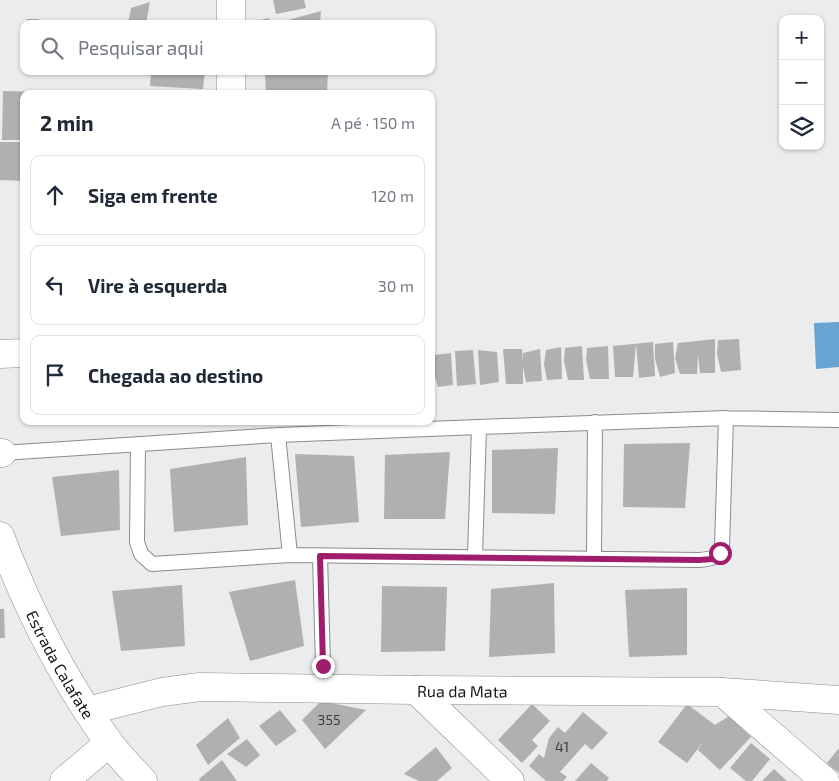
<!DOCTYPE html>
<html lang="pt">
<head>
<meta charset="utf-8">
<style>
  body { margin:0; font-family:"Exo 2",sans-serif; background:#f2f2f3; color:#1f2937 }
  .controls { position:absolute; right:15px; top:15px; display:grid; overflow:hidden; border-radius:10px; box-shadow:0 1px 4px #0004 }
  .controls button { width:45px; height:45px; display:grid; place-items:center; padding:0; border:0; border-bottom:1px solid #e0e1e3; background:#fff; color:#1f2937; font:25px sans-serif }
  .stop { position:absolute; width:15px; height:15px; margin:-11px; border:4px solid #a01c6c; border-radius:50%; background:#fff }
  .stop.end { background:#a01c6c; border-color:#fff; box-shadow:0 1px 5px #0008 }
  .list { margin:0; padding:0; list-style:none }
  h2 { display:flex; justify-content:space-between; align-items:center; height:65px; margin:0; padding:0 20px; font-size:21px }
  h2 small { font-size:16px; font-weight:400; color:#747a83 }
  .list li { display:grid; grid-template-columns:32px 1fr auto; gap:15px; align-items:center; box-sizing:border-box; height:80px; margin:0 10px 10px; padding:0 10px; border:1px solid #e0e1e3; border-radius:10px }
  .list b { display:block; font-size:19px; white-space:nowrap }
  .list em { font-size:16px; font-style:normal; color:#747a83 }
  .icon { flex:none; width:28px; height:28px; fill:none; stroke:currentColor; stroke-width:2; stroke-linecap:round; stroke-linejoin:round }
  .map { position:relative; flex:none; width:839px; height:781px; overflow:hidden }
  .search { position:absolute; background:#fff; box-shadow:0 1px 4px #0004; left:20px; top:20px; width:415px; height:55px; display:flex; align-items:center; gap:12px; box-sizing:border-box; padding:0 18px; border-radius:10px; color:#747a83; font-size:19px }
  .panel { position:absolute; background:#fff; box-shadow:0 1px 4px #0004; left:20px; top:90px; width:415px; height:335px; border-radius:10px }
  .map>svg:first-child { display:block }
</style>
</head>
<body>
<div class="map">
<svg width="839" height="781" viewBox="0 0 839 781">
  <rect width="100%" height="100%" fill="#ebeced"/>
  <path fill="#69a3d2" d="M839 322V367L816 369 814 323Z"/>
  <path fill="#b0b0b1" d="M273 0H304L306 8 276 14Z
    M150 2 146 24H128L131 8Z
    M321 11 320 24H277V23Z
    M269 18V24H256V21Z
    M27 19H39V24H27Z
    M151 71H205L203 89 150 86Z
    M265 71 328 72 327 94H266Z
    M3 91 47 92V94H24V140H2Z
    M0 142H24V181L0 180Z
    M715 339V373H700L698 354 697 374H680L675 358 678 343Z
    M739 339 741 370 721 372 717 354 718 340Z
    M653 342 655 376 639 378 636 344 633 377H615L613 346Z
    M673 342 675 373 660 377 655 359V344Z
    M582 346 584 380H568L564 361 565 348Z
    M608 346 609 379H590L586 360 587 348Z
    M561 347 562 379 547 380 544 364 546 350Z
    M503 349H522L523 362V353L540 349 542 381 526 382 523 366V384H506Z
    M473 350 476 384 457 386 455 351Z
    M478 350 497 352 499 382 480 385Z
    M451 353 453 385 438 387 433 370 434 355Z
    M690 443 685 508 623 507 624 444Z
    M558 448 555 514 492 513V450Z
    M450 452 445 519H384L385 455Z
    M295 454 354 456 359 522 301 527Z
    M246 457 248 525 174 532 170 469Z
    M119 470 120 530 61 536 52 477Z
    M295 580 304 646 250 661 229 592Z
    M554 583 555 653 489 657 491 589Z
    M182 585 185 646 121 651 112 591Z
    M382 586 447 587 445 651 381 652Z
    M687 588V655L629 657 625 590Z
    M0 609H4L5 638H0Z
    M321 701 366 710 325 749 302 720Z
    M532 704 550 721 532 740 538 746 522 763 498 740Z
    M687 704 715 725 729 716 751 737 720 770 698 750 703 742 687 763 658 742Z
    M280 710 297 731 276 746 259 726Z
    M583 712 608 733 592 750 585 744 560 772 567 777 563 781H546L529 766 539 754 544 758 549 738 558 727 565 733Z
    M228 718 240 738 208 765 196 745Z
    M247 739 260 755 246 767 227 754Z
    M751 743 770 759 752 781H746L730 768Z
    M436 747 452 768 437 781H419L404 774Z
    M839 748V773L827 763Z
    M222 760 237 781H200L199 779Z
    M591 763 609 778 607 781H575Z
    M774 769 787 781H762Z"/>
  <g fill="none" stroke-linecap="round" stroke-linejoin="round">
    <g stroke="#8b8b8c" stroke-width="16">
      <path id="service" d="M278 435 290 555
        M138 444 137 542 141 554 152 564 290 555 699 560C711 559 719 558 722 546L726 418
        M2 453 278 435 479 427 726 418 839 420
        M320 556 323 666
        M475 557 479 427
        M594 558 595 422"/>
    </g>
    <g stroke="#8b8b8c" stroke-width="29">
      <g id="minor">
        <path d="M231 0V24"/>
        <path d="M231 71V94"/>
        <path d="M0 354 24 353"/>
        <path d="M0 453H2"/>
        <path d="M416 690 510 781"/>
        <path d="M722 692 825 781"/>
        <path id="s1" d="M87 711 162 692 200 687 416 690 722 692 839 700"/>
        <path d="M64 781 109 743"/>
      </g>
    </g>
    <g stroke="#8b8b8c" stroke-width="29">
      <g id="tertiary">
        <path id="s2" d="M0 536C28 609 62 678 108 741 118 755 131 768 143 781"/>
      </g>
    </g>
    <use href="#service" stroke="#fff" stroke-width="14"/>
    <use href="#minor" stroke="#fff" stroke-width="28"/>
    <use href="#tertiary" stroke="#fff" stroke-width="28"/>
  </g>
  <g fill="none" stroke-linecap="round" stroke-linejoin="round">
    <path stroke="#a01c6c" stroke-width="6" d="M323 666 320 556 699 560 713 559 720 553"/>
  </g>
  <g text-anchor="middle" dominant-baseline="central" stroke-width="4" stroke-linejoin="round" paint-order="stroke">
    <g font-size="14" fill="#3d3d3e">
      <text x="329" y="719">355</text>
      <text x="562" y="746">41</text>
    </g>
    <g font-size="16" fill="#171717" stroke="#f9f9fa">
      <text stroke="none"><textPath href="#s2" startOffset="142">Estrada Calafate</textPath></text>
      <text stroke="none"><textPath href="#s1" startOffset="378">Rua da Mata</textPath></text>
    </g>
  </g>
</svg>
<div class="controls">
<button>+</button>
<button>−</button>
<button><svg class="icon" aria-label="layers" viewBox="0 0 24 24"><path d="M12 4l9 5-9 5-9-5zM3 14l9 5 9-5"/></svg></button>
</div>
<div class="stop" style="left:720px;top:553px"></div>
<div class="stop end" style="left:323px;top:666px"></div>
<div class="search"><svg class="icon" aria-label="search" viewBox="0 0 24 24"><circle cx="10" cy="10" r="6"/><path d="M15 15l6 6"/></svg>Pesquisar aqui</div>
<section class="panel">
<h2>2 min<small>A pé · 150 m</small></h2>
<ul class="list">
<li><svg class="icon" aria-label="ahead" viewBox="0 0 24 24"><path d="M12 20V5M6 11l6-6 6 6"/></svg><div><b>Siga em frente</b></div><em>120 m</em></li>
<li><svg class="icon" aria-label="left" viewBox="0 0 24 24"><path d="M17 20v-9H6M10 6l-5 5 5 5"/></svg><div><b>Vire à esquerda</b></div><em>30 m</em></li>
<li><svg class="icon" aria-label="arrive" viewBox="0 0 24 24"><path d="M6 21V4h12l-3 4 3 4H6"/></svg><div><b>Chegada ao destino</b></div></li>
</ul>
</section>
</div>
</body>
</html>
